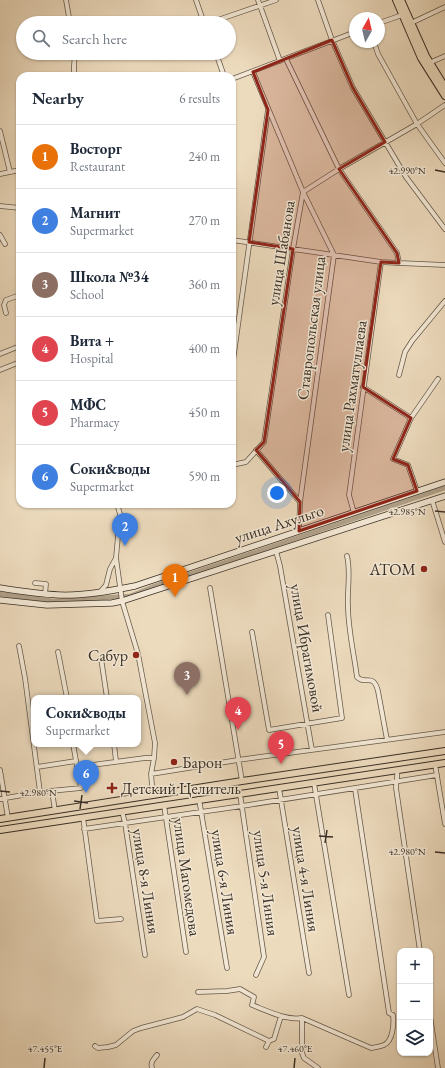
<!DOCTYPE html>
<html lang="en">
<head>
<meta charset="utf-8">
<style>
  body { margin:0; font-family:"EB Garamond",serif; background:#f2f2f3; color:#1f2937 }
  .controls { position:absolute; right:12px; bottom:12px; display:grid; overflow:hidden; border-radius:8px; box-shadow:0 1px 3px #0004 }
  .controls button { width:36px; height:36px; display:grid; place-items:center; padding:0; border:0; border-bottom:1px solid #e0e1e3; background:#fff; color:#1f2937; font:20px sans-serif }
  .compass { position:absolute; left:349px; top:12px; width:36px; height:36px; border-radius:50%; background:#fff; box-shadow:0 1px 3px #0004; rotate:8deg }
  .you { position:absolute; left:277px; top:493px; width:14px; height:14px; margin:-10px; border:3px solid #fff; border-radius:50%; background:#1a73e8; box-shadow:0 0 0 6px #1a73e833 }
  .badge { display:grid; place-items:center; width:26px; height:26px; border-radius:50%; background:#8f2418; color:#fff; font-size:13px; font-weight:700 }
  .pin { position:absolute; translate:-50% -33px; filter:drop-shadow(0 1px 2px #0008) }
  .pin::after { content:''; position:absolute; top:21px; width:14px; height:12px; background:inherit; clip-path:polygon(0 0,100% 0,50% 100%) }
  .popup { position:absolute; left:31px; top:695px; width:110px; height:52px; box-sizing:border-box; display:grid; place-content:center; border-radius:8px; background:#fff; filter:drop-shadow(0 1px 3px #0005); font-size:13px; white-space:nowrap; color:#747a83 }
  .popup b { font-size:15px; color:#1f2937 }
  .popup::after { content:''; position:absolute; left:50%; top:100%; margin-left:-8px; border:8px solid transparent; border-top-color:#fff }
  .list { margin:0; padding:0; list-style:none }
  h2 { display:flex; justify-content:space-between; align-items:center; height:52px; margin:0; padding:0 16px; font-size:17px }
  h2 small { font-size:13px; font-weight:400; color:#747a83 }
  .list li { display:grid; grid-template-columns:26px 1fr auto; gap:12px; align-items:center; box-sizing:border-box; height:64px; padding:0 16px; border-top:1px solid #e0e1e3 }
  .list b { display:block; font-size:15px; white-space:nowrap }
  .list p { margin:0; font-size:13px; white-space:nowrap; color:#747a83 }
  .list em { font-size:13px; font-style:normal; color:#747a83 }
  .icon { flex:none; width:22px; height:22px; fill:none; stroke:currentColor; stroke-width:2; stroke-linecap:round; stroke-linejoin:round }
  .map { position:relative; flex:none; width:445px; height:1068px; overflow:hidden }
  .search { position:absolute; background:#fff; box-shadow:0 1px 3px #0004; left:16px; top:16px; width:220px; height:44px; display:flex; align-items:center; gap:10px; box-sizing:border-box; padding:0 14px; border-radius:22px; color:#747a83; font-size:15px }
  .panel { position:absolute; background:#fff; box-shadow:0 1px 3px #0004; left:16px; top:72px; width:220px; height:436px; border-radius:12px }
  .map>svg:first-child { display:block }
</style>
</head>
<body>
<div class="map">
<svg width="445" height="1068" viewBox="0 0 445 1068">
  <rect width="100%" height="100%" fill="#eddbbe"/>
  <filter id="stains"><feTurbulence type="fractalNoise" baseFrequency=".005" numOctaves="4"/><feColorMatrix values="0 0 0 0 .2 0 0 0 0 .09 0 0 0 0 .02 0 0 0 .5 -.17"/></filter>
  <radialGradient id="worn" r=".72"><stop offset=".6" stop-color="#630" stop-opacity="0"/><stop offset="1" stop-color="#630" stop-opacity=".3"/></radialGradient>
  <g fill="none" stroke-linecap="round" stroke-linejoin="round">
    <path stroke="#b0a18a" stroke-width="4.5" d="M0 594 54 601 130 596 152 587 445 488"/>
    <g stroke="#665a4b" stroke-width="5.5">
      <path id="street" d="M66 0 70 23
        M196 0 204 23
        M258 0 280 61
        M318 0 332 40 353 88 406 177 445 229
        M209 23 276 0
        M379 23 405 14
        M409 24 445 7
        M374 42 378 54 417 124 445 163
        M216 53 224 76
        M79 55 86 53
        M286 59 339 169 397 253 399 263
        M429 63 445 56
        M253 72 303 192 334 255 300 502 299 531
        M74 76V66L75 53
        M232 79 355 32
        M0 131 10 172
        M0 174 20 170
        M0 206 20 208
        M0 235 5 244
        M232 240 381 262 399 263 445 265
        M6 313 4 305 6 300 20 295
        M0 354 20 346
        M232 368 268 110
        M0 370 20 362
        M399 375 405 352 412 341 445 301
        M363 387 411 418
        M256 450 300 502
        M232 465 246 462 264 442 293 249 303 192 339 169 417 124 445 105
        M417 491 408 465 393 459 411 418 438 379
        M432 500 445 542
        M117 504 120 514 116 558 122 601 138 654 155 743 154 758 151 774 153 796
        M354 513 349 495 381 262
        M276 551 280 566 312 750
        M347 556C351 572 347 589 348 606 348 629 354 654 357 677 366 686 373 672 378 691L387 740
        M35 583 46 584 45 594
        M210 588 242 781
        M100 592 106 585 110 569 116 558
        M252 632 269 730 342 718 328 615
        M19 646 25 678 40 792
        M58 652 67 698
        M101 658 107 698
        M114 744 116 761
        M435 764 445 824
        M37 767 76 761
        M77 767 145 758H154
        M0 770 8 818
        M397 770C398 777 396 781 396 788L420 951
        M151 774 238 760 445 732
        M314 783 349 995
        M279 788 309 973
        M52 791 55 811
        M240 794 264 957 256 975
        M0 799 40 792 81 788 73 744
        M199 799 227 968
        M164 805 186 952
        M122 811 125 823 145 955
        M83 817 97 921 121 919
        M84 829 242 806 437 775
        M198 992 227 991 240 989 254 997 252 1005C265 1010 287 1021 302 1018L371 1048C375 1047 380 1047 384 1045 393 1041 394 1024 393 1015L389 1013 355 789
        M430 1016 438 1068
        M302 1018V1053L304 1058 318 1068
        M95 1046 98 1048 108 1047 116 1045 133 1031 141 1028 183 1017 197 1009 215 1015 269 1041
        M266 1047 269 1041 274 1039 281 1016
        M152 1068C150 1062 154 1059 157 1055"/>
    </g>
    <g stroke="#392f25" stroke-width="7">
      <path id="secondary" d="M0 588C19 591 39 594 59 595 84 596 110 591 135 586L445 482
        M0 600 47 605 112 603 122 601 445 496"/>
    </g>
    <g stroke="#392f25" stroke-width="8">
      <path id="primary" d="M396 0 421 58 445 96
        M401 0 426 56 445 87
        M0 819 242 781 445 751
        M0 830 445 763"/>
    </g>
    <use href="#street" stroke="#f3e8d5" stroke-width="4"/>
    <use href="#secondary" stroke="#f3e8d5" stroke-width="5.5"/>
    <use href="#primary" stroke="#eddbbe" stroke-width="6"/>
  </g>
  <path fill="#8f2418" fill-opacity="0.2" stroke="#8f2418" stroke-width="3" stroke-linejoin="round" d="M332 40 353 88 385 142 339 169 397 253 399 263 381 262 363 387 411 418 393 459 408 465 417 491 299 531 300 502 256 450 264 442 293 249 249 242 268 110 253 72Z"/>
  <path fill="none" stroke="#392f25" stroke-width="1.5" d="M435 170 445 172M435 511 445 512M0 791 10 792M74 801 88 803M80 809 82 795M319 836 333 837M325 843 327 830M435 852 445 853M44 1068 45 1058M294 1068 295 1058"/>
  <g fill="#8f2418" stroke="#f3e8d5" stroke-width="1.5">
    <circle cx="424" cy="569" r="4"/>
    <circle cx="136" cy="655" r="4"/>
    <circle cx="174" cy="762" r="4"/>
    <path d="M110 782h4v4h4v4h-4v4h-4v-4h-4v-4h4z"/>
  </g>
  <g text-anchor="middle" dominant-baseline="central" stroke-width="3" stroke-linejoin="round" paint-order="stroke">
    <g font-size="16" fill="#392f25" stroke="#f3e8d5">
      <text transform="translate(281 253) rotate(-81)">улица Шабанова</text>
      <text transform="translate(311 328) rotate(-83)">Ставропольская улица</text>
      <text transform="translate(352 386) rotate(-82)">улица Рахматуллаева</text>
      <text transform="translate(279 524) rotate(-18)">улица Ахульго</text>
      <text transform="translate(307 648) rotate(80)">улица Ибрагимовой</text>
      <text transform="translate(187 877) rotate(82)">улица Магомедова</text>
      <text transform="translate(306 879) rotate(81)">улица 4-я Линия</text>
      <text transform="translate(146 881) rotate(81)">улица 8-я Линия</text>
      <text transform="translate(225 882) rotate(81)">улица 6-я Линия</text>
      <text transform="translate(266 883) rotate(82)">улица 5-я Линия</text>
    </g>
    <g font-size="16" fill="#392f25" stroke="#f3e8d5" text-anchor="end">
      <text x="416" y="569">АТОМ</text>
      <text x="128" y="655">Сабур</text>
      <text x="182" y="762" text-anchor="start">Барон</text>
      <text x="121" y="788" text-anchor="start">Детский Целитель</text>
    </g>
  </g>
  <g font-size="10" text-anchor="middle" fill="#392f25" stroke="#f3e8d5" stroke-width="3" stroke-linejoin="round" paint-order="stroke">
    <text x="407" y="174">42.990°N</text>
    <text x="407" y="515">42.985°N</text>
    <text x="38" y="796">42.980°N</text>
    <text x="407" y="855">42.980°N</text>
    <text x="45" y="1052">47.455°E</text>
    <text x="295" y="1052">47.460°E</text>
  </g>
  <rect width="100%" height="100%" filter="url(#stains)"/>
  <rect width="100%" height="100%" fill="url(#worn)"/>
</svg>
<div class="controls">
<button>+</button>
<button>−</button>
<button><svg class="icon" aria-label="layers" viewBox="0 0 24 24"><path d="M12 4l9 5-9 5-9-5zM3 14l9 5 9-5"/></svg></button>
</div>
<svg class="compass" viewBox="-18 -18 36 36"><path d="M0-13l5 13h-10z" fill="#e53935"/><path d="M0 13l5-13h-10z" fill="#747a83"/></svg>
<div class="you"></div>
<div class="pin badge" style="left:175px;top:597px;background:#e8710a">1</div>
<div class="pin badge" style="left:125px;top:546px;background:#3f7fe0">2</div>
<div class="pin badge" style="left:187px;top:695px;background:#8d6e63">3</div>
<div class="pin badge" style="left:238px;top:730px;background:#e0444e">4</div>
<div class="pin badge" style="left:281px;top:764px;background:#e0444e">5</div>
<div class="pin badge" style="left:86px;top:793px;background:#3f7fe0">6</div>
<div class="popup"><b>Соки&amp;воды</b>Supermarket</div>
<div class="search"><svg class="icon" aria-label="search" viewBox="0 0 24 24"><circle cx="10" cy="10" r="6"/><path d="M15 15l6 6"/></svg>Search here</div>
<section class="panel">
<h2>Nearby<small>6 results</small></h2>
<ul class="list">
<li><span class="badge" style="background:#e8710a">1</span><div><b>Восторг</b><p>Restaurant</p></div><em>240 m</em></li>
<li><span class="badge" style="background:#3f7fe0">2</span><div><b>Магнит</b><p>Supermarket</p></div><em>270 m</em></li>
<li><span class="badge" style="background:#8d6e63">3</span><div><b>Школа №34</b><p>School</p></div><em>360 m</em></li>
<li><span class="badge" style="background:#e0444e">4</span><div><b>Вита +</b><p>Hospital</p></div><em>400 m</em></li>
<li><span class="badge" style="background:#e0444e">5</span><div><b>МФС</b><p>Pharmacy</p></div><em>450 m</em></li>
<li><span class="badge" style="background:#3f7fe0">6</span><div><b>Соки&amp;воды</b><p>Supermarket</p></div><em>590 m</em></li>
</ul>
</section>
</div>
</body>
</html>
